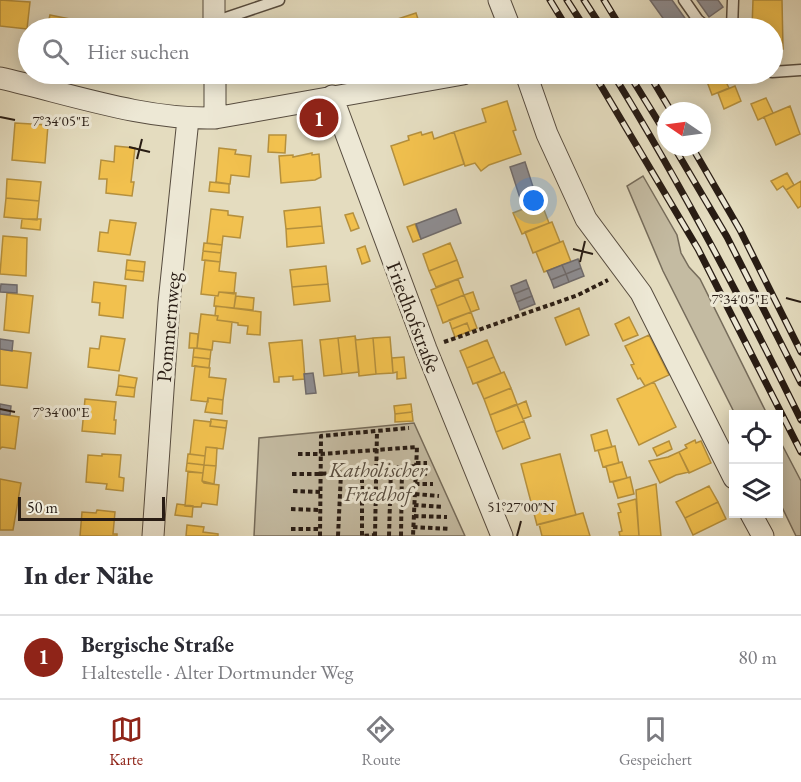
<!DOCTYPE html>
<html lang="de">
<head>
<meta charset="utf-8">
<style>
  body { margin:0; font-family:"EB Garamond",serif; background:#f7f7f7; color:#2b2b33 }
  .controls { position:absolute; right:18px; bottom:18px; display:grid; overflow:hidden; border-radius:0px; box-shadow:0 3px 15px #0003 }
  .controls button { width:54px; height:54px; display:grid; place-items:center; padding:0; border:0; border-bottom:2px solid #e1e1e2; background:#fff; color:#2b2b33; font:30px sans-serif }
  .compass { position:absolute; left:657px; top:102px; width:54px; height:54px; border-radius:50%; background:#fff; box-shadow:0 3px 15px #0003; rotate:283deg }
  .scale { position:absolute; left:18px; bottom:15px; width:147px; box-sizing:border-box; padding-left:6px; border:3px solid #281c14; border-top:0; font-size:16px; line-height:21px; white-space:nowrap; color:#281c14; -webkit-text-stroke:4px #ede8d5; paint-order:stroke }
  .you { position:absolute; left:534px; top:201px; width:21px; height:21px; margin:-15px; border:4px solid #fff; border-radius:50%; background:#1a73e8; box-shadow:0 0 0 9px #1a73e833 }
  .badge { display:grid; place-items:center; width:39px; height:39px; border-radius:50%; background:#8f2418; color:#fff; font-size:20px; font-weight:700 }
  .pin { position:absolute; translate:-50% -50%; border:3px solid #fff; box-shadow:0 2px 6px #0006 }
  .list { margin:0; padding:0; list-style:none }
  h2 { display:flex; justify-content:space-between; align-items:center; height:78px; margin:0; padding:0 24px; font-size:26px }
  h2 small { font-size:20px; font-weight:400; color:#7c7c81 }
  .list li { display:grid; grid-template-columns:39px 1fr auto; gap:18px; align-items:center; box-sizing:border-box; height:84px; padding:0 24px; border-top:2px solid #e1e1e2 }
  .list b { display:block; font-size:22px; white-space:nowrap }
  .list p { margin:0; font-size:20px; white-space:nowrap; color:#7c7c81 }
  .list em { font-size:20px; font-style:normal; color:#7c7c81 }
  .icon { flex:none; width:33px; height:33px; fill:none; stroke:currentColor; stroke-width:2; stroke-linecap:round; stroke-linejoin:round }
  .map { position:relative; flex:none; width:801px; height:536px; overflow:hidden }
  .search { position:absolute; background:#fff; box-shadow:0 3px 15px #0003; left:18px; right:18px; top:18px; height:66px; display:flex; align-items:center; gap:15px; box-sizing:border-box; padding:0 21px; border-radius:33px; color:#7c7c81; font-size:22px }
  .sheet { height:162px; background:#fff }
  nav { display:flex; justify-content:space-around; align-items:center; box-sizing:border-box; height:84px; border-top:2px solid #e1e1e2; background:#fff; font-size:16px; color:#7c7c81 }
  nav a { display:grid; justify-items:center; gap:3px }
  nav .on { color:#8f2418 }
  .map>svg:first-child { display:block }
</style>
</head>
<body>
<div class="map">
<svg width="801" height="536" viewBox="0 0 801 536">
  <rect width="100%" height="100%" fill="#e4dcbf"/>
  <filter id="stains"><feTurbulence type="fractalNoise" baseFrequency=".00333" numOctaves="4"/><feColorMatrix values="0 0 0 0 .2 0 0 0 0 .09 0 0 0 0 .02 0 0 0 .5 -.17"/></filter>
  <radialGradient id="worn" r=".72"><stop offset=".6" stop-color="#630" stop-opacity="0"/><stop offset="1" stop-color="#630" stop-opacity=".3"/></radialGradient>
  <path fill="#c4bba2" stroke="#766c5b" stroke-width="1.5" d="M643 176 677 235 681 253 689 267 700 279 767 414H735L663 271 627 186Z
    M414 423 465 536H254L259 438Z
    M778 437 801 481V536H796L779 501Z"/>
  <path fill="#f2c14e" stroke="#b5903d" stroke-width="1.5" d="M0 0 30 2 27 29 0 26Z
    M753 0H782L783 49 772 48V28H752Z
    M416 13 421 28H374L373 27Z
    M50 15 110 27 109 28H47Z
    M719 74H722L729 88 712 95 706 79Z
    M735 86 741 101 724 109 718 93Z
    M766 98 773 113 758 120 751 104Z
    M507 101 516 130 513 131 521 154 489 165 481 171 475 163 465 166 454 132 486 122 482 109Z
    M790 106 800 134 776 145 764 117Z
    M15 123 48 125 45 163 12 160Z
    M421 132 422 135 432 132 434 139 454 132 464 164 404 185 391 146 409 140 408 136Z
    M269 135H286L285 153 268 152Z
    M115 146 135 148 131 182H134L132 196 106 193 107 179H99L101 160 114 162Z
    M219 148 236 150 235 154 251 156 249 177 231 175 230 184 216 182Z
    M312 153V155L319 154 321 177 315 180 281 183 279 156 293 155V157Z
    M787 173 794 185 786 190 783 186 777 190 771 181Z
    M7 179 41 182 39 201 6 198Z
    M801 181V206L798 208 786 190Z
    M210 182 229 184V193L209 191Z
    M6 198 39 201 37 220 4 217Z
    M541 202 549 223 522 234 513 213Z
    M320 207 322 226 286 229 284 211Z
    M211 209 228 211V215L243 217 240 238 223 236 222 245 207 243Z
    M353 213 359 228 351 231 345 215Z
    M22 219H41L40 230 21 228Z
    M110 220 136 223 130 255 98 251 100 232 108 233Z
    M552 222 560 242 533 253 525 232Z
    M415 224 421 239 413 242 407 227Z
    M322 226 324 243 287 247 286 229Z
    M3 236 27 238 26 276 0 274Z
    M563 241 571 262 544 272 536 252Z
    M204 243 222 245 221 253 203 251Z
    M450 243 457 260 429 271 423 254Z
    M365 246 370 261 362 264 357 249Z
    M203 251 221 253 220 262 202 260Z
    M127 260 145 262 144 272 126 270Z
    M205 260 220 262 219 271 236 273 234 294 219 292 218 296 201 294Z
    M457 260 463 277 436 287 429 271Z
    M326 266 328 284 292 287 290 270Z
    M126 270 144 272 143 281 125 279Z
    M463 277 458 279 464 295 437 306 431 290Z
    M94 282 126 286 123 318 99 315 100 303 92 302Z
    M328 284 330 301 294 305 292 287Z
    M219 292 236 293 234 308 214 306 215 296H218Z
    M473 292 479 309 471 312 464 295Z
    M7 293 33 296 29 333 4 330Z
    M464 295 471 312 443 323 437 306Z
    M236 296 254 298 253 310 234 308Z
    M216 306 261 312 260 335 247 334 248 326 238 325V323L217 320 218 316H215Z
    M579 308 589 335 566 345 555 318Z
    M471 312 477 328 470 331 467 323 452 329 449 320Z
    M201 314 218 316 217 320 232 322 230 343 213 341 212 350 197 348Z
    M629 317 638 335 623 341 615 324Z
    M467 323 470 331 455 337 452 329Z
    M190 333 198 334 197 348H189Z
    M649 335 669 375 645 386 640 378 638 379 631 365 634 364 625 346Z
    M101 336 125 339 119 371 88 367 90 348 99 349Z
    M355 336 359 372 342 374 338 338Z
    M355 336 356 340 373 338 376 374 359 376Z
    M390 337 393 373 376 374 373 338Z
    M338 338 342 374 324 376 320 340Z
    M302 340 305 379 293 380V376L279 377V382H274L269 343Z
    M487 340 494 357 467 368 460 351Z
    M194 348 211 350 210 359 193 357Z
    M0 349 31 353 27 388 0 385Z
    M193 357 210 359 209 368 192 366Z
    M404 357 406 378 397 379V372L393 373 392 358Z
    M494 357 501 373 473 384 467 368Z
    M195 366 210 368 209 377 226 379 223 400 208 398V402L191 400Z
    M504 372 511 388 484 399 477 383Z
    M119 375 137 378 135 388 118 386Z
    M654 382 676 427 639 445 617 399Z
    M118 386 135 388 134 397 116 395Z
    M511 388 517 404 490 415 484 399Z
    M208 398 223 400 222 414 205 412Z
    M85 399 116 402 114 420H116L115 434 82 431Z
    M526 401 531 416 523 419 517 405Z
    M411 404 412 412 395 414 394 406Z
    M517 405 524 421 496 432 490 415Z
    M412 412 413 421 395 422V414Z
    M0 414 19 417 15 449 2 447 0 449Z
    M211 419 227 421 226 428 210 426Z
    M194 420 211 422 210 426 226 428 223 449 206 447 205 456 190 454Z
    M524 421 530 438 503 449 496 432Z
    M607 430 612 447 595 451 591 435Z
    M695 440 696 443 701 441 711 463 689 473 679 452 687 448 685 445Z
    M669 441 672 449 657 456 653 448Z
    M615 446 619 463 603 467 598 450Z
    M206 447 217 448 216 466 204 465Z
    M679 452 689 472 676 475 660 483 649 461 668 457Z
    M102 454 121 455 119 477 124 478 123 491 106 489 107 484 86 482 88 455 102 456Z
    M188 454 205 456 204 465 187 463Z
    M560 454 576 515 537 525 521 464Z
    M622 462 627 478 610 482 606 466Z
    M187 463 204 465 203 473 186 471Z
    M204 465 216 466 214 484 202 481Z
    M188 472 203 473 202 481 204 483 219 485 217 505 202 503 201 507 185 506Z
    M630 477 634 494 618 498 613 482Z
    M0 479 21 483 13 530H0Z
    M656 484 661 536H639L636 490Z
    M709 486 718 502 685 518 676 502Z
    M636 499 639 536H620L619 532 622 531 618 513 621 512 618 504Z
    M718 502 726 519 693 535 685 518Z
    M177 504 193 506 192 517 175 515Z
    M97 510 115 512 113 534H117V536H80L82 512 96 513Z
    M583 513 590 536H542L539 524Z
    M187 525 204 527 203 532 218 534V536H186Z"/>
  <path fill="#8d8d92" stroke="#6f6b6c" stroke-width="1.5" d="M650 0H672L692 28H670Z
    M697 0H718L723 7 709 17Z
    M525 162 535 193 520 198 510 167Z
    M539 193 542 201 527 207 524 199Z
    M456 209 461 223 421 239 416 224Z
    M578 259 581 268 566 274 562 265Z
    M562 265 566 274 551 280 547 271Z
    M581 268 584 276 569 282 566 274Z
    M566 274 569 282 554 288 551 280Z
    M526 280 529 288 514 294 511 286Z
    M1 284 17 285V293L0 292Z
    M529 288 532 296 517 302 514 294Z
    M532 296 535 304 520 310 517 302Z
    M0 339 13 341 12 351 0 349Z
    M313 373 316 393 306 394 304 374Z
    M0 404 11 406 10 415 0 414Z"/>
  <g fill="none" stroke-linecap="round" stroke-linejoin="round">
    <g stroke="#574c3f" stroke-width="13">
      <path id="lane" d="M684 0 698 20 708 28
        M214 22 279 0
        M732 28 733 0
        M772 72 801 70"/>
    </g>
    <g stroke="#574c3f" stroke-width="23">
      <path id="street" d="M499 0 510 28
        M214 28V0
        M215 74V118
        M526 74 547 134 586 219 641 293 734 478
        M0 78C70 94 143 120 215 118L463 74
        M332 96 426 349 502 536
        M751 514 763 536
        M153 536 169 303 188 119"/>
    </g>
    <path stroke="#281c14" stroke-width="4" stroke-dasharray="4.5 3" stroke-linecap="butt" d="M444 342 578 295 608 280
      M298 454H321L417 447 413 536
      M416 463H427
      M362 471V536L375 535
      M415 473 430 474
      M292 474H320L415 466
      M415 484H433
      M293 491 320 492
      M415 494 439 496
      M414 505 443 507
      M291 509 320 510
      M414 516 447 517
      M413 527 450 529
      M291 529H320
      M320 536 321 436 409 428
      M338 536 341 473
      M375 536 377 431
      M389 536 391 468
      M401 536 402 467"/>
    <use href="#lane" stroke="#ede8d5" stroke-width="10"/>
    <use href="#street" stroke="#ede8d5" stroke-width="21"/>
    <g stroke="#281c14" stroke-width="7">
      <path id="rail" d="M550 0 567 28
        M567 0 585 28
        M584 0 602 28
        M604 0 621 28
        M594 74 698 249 801 452
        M613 74C682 186 743 302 801 420
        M629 74 666 134
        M649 74 671 111
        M674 147 727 237 801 383
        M692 147 740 230 801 352"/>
    </g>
    <use href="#rail" stroke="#ede8d5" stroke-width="4.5" stroke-dasharray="14" stroke-linecap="butt"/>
  </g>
  <path fill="none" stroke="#281c14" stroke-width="2" d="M0 117 15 120M129 147 150 152M137 159 142 139M573 249 593 254M580 262 585 241M786 298 801 302M0 409 15 412M517 536 521 521"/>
  <g text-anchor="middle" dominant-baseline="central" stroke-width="6" stroke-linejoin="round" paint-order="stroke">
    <g font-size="21" fill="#281c14" stroke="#ede8d5">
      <text transform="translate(414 317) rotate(69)">Friedhofstraße</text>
      <text transform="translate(168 327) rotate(-85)">Pommernweg</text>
    </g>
    <g font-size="21" font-style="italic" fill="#574c3f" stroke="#ede8d5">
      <text x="378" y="469">Katholischer<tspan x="378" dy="24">Friedhof</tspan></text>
    </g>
  </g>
  <g font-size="15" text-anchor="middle" fill="#281c14" stroke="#ede8d5" stroke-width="6" stroke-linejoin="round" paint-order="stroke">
    <text x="61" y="126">7°34'05"E</text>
    <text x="740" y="304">7°34'05"E</text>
    <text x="61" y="417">7°34'00"E</text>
    <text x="521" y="512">51°27'00"N</text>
  </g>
  <rect width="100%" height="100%" filter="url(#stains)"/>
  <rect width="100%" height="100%" fill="url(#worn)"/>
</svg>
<div class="controls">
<button><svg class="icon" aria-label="locate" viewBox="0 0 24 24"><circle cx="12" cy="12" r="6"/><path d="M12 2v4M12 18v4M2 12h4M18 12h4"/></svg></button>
<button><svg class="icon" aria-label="layers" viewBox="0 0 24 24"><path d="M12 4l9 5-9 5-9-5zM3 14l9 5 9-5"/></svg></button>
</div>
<svg class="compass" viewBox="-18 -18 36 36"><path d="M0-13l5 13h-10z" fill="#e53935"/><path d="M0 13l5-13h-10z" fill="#7c7c81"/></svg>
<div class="scale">50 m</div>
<div class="you"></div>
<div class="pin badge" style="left:319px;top:118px">1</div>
<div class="search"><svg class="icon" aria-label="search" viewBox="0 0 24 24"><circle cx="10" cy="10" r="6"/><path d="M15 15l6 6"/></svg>Hier suchen</div>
</div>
<section class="sheet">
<h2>In der Nähe<small></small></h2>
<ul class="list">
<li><span class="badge">1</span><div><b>Bergische Straße</b><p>Haltestelle · Alter Dortmunder Weg</p></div><em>80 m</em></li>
</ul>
</section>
<nav>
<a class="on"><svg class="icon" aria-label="map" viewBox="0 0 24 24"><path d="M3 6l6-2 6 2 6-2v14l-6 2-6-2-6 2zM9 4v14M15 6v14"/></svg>Karte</a>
<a><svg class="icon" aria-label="directions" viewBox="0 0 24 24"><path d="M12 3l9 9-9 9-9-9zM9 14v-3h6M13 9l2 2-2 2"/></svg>Route</a>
<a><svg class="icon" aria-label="saved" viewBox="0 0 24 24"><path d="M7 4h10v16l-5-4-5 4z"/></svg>Gespeichert</a>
</nav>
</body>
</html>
